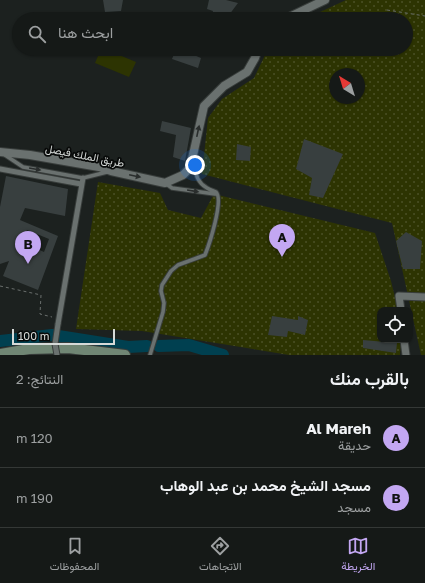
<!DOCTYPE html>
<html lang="ar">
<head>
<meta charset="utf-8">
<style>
  body { margin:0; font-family:"Golos Text",Vazirmatn,sans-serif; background:#222624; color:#f1f3f6; direction:rtl }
  .controls { position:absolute; right:12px; bottom:12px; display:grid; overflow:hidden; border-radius:8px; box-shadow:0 1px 3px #0004 }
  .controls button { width:36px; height:36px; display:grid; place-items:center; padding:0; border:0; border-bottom:1px solid #343836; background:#151917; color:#f1f3f6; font:20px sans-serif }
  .compass { position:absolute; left:329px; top:68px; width:36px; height:36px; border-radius:50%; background:#151917; box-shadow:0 1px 3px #0004; rotate:322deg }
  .scale { position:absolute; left:12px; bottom:10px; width:103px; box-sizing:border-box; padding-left:4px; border:2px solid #d6dad8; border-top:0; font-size:11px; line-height:14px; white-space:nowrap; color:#d6dad8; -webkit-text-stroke:3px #080a09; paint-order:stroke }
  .you { position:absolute; left:195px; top:165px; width:14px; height:14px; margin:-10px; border:3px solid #fff; border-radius:50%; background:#1a73e8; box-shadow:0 0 0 6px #1a73e833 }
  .badge { display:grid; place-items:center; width:26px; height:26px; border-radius:50%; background:#c3a7f2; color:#111; font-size:13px; font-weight:700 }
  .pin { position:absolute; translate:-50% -33px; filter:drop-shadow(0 1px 2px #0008) }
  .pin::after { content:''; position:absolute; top:21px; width:14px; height:12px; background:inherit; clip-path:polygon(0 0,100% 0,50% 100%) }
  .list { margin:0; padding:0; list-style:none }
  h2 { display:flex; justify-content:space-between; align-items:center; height:52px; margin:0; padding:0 16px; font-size:17px }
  h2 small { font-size:13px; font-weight:400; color:#9da0a1 }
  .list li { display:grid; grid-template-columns:26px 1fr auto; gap:12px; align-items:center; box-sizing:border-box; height:60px; padding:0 16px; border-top:1px solid #343836 }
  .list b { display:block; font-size:15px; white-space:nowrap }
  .list p { margin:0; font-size:13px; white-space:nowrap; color:#9da0a1 }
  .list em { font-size:13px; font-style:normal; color:#9da0a1 }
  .icon { flex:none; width:22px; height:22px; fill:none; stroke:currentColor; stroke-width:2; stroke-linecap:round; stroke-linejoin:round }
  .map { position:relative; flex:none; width:425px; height:355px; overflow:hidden; direction:ltr }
  .search { position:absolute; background:#151917; box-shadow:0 1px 3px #0004; left:12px; right:12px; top:12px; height:44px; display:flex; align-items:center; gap:10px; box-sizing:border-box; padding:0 14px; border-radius:22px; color:#9da0a1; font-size:15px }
  .sheet { height:172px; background:#151917 }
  nav { display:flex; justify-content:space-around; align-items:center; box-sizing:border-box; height:56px; border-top:1px solid #343836; background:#151917; font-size:11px; color:#9da0a1 }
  nav a { display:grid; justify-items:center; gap:2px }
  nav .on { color:#c3a7f2 }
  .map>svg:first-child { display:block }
</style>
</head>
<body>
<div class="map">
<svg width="425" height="355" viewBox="0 0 425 355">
  <defs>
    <pattern id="park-dots" width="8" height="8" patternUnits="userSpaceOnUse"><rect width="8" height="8" fill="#2d3402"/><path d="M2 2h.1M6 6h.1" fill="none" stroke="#4b5126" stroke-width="1.8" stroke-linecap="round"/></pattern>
  </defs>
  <rect width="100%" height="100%" fill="#1c211f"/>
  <path fill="#2d3402" d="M101 49H105L136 62 129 77 95 63Z"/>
  <path fill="url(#park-dots)" fill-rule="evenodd" d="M346 0H425V355H421L392 223 202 174 208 118 222 99 254 78 268 49H406V19H305ZM335 74H359V98H335Z
    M98 182 160 193 168 210 201 218 214 194 375 233 391 281 398 310H380V340H401L400 355H289L142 331 76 329Z"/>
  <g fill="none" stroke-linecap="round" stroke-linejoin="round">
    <path stroke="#004050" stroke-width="12" d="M0 341 52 335 128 347 147 346
      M159 346 189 345 223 355"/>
  </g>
  <path fill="#383f3f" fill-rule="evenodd" d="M103 0H123L121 11 105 12Z
    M209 0H226L238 3 226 19H211L213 11 207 9Z
    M176 49H180L201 58 198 68 172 59Z
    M162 121 191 128 185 161 173 157 176 135 160 131Z
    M304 139 343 154 323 198 309 195 312 178 296 169Z
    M237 144 251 147 250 161 236 160Z
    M6 176 68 189 65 216 25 208 20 220 58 236 38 290 3 276 9 261 0 264V207ZM27 230 49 239 44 252 22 242Z
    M406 232 422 241 420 269H403L396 241Z
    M272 316 298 320V316L308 320 305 335 288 331 287 337 268 335Z
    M363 340 397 343 396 353 363 348Z"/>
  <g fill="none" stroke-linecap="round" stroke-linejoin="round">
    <g stroke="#383d3b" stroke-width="5.5">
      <path id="service" d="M5 155 23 167 83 178 107 172
        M165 183 172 188 215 194
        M150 355 163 312 164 303 161 291 162 285 171 271 178 265 205 255C209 245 224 200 216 192 214 191 210 190 207 188 198 183 194 173 195 162"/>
    </g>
    <g stroke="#383d3b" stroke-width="7">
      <path id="pedestrian" d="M0 169 81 184
        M58 324 83 178"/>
    </g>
    <g stroke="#383d3b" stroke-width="9">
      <path id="minor" d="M401 310 399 296 425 297
        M404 340 406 355"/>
    </g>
    <g stroke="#383d3b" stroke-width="10">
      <path id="tertiary" d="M285 19 325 0
        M0 152 30 155 99 167 111 171 165 183 183 175 189 169 193 155 204 106 224 86 247 72 255 58 258 49"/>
    </g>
    <g stroke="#383d3b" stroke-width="12">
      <path id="secondary" d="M0 354 29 349 68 348 125 355"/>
    </g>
    <path stroke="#6a6f6d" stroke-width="1" stroke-dasharray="3 3" stroke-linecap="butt" d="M387 10 425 16
      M0 286 41 295 40 314 52 317"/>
    <use href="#service" stroke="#6a716f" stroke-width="3.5"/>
    <use href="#pedestrian" stroke="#6a716f" stroke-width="5"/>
    <use href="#minor" stroke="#6a716f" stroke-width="7"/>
    <use href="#tertiary" stroke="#6a716f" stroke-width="8"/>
    <use href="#secondary" stroke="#708674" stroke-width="10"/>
    <g stroke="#383d3b" stroke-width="7" stroke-linecap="butt">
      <path id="pedestrian-bridge" d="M57 355 55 344 58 324"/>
    </g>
    <use href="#pedestrian-bridge" stroke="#6a716f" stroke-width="5"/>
  </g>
  <defs><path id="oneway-solid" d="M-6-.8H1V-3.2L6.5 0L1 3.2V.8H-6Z"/></defs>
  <g fill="#2a2e2d">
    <use href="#oneway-solid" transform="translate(198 131) rotate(-78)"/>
    <use href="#oneway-solid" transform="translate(35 169) rotate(10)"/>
    <use href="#oneway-solid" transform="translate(135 176) rotate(12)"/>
    <use href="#oneway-solid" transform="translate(193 191) rotate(9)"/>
  </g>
  <g text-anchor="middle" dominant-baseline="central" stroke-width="3.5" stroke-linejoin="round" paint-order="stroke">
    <g font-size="11" fill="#d6dad8" stroke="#080a09">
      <text transform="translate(85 155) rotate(11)">طريق الملك فيصل</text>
    </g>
  </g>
</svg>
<div class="controls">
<button><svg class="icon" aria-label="locate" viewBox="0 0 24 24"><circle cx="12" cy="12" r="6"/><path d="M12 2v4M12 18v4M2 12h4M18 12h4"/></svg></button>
</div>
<svg class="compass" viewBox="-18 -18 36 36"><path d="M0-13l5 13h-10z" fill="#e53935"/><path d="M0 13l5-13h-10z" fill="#9da0a1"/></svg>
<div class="scale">100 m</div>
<div class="you"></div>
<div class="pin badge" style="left:282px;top:257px">A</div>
<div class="pin badge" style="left:28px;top:264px">B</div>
<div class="search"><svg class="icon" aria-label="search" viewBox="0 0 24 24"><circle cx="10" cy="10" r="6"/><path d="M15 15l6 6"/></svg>ابحث هنا</div>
</div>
<section class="sheet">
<h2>بالقرب منك<small>النتائج: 2</small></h2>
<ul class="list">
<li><span class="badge">A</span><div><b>Al Mareh</b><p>حديقة</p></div><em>120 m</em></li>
<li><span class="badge">B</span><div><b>مسجد الشيخ محمد بن عبد الوهاب</b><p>مسجد</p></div><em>190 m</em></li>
</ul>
</section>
<nav>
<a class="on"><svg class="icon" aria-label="map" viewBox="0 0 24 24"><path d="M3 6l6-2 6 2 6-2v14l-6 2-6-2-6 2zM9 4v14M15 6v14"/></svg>الخريطة</a>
<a><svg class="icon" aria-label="directions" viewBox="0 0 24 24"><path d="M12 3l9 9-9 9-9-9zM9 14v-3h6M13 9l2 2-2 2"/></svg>الاتجاهات</a>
<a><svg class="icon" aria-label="saved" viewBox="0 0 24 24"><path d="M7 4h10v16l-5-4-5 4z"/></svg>المحفوظات</a>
</nav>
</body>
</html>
